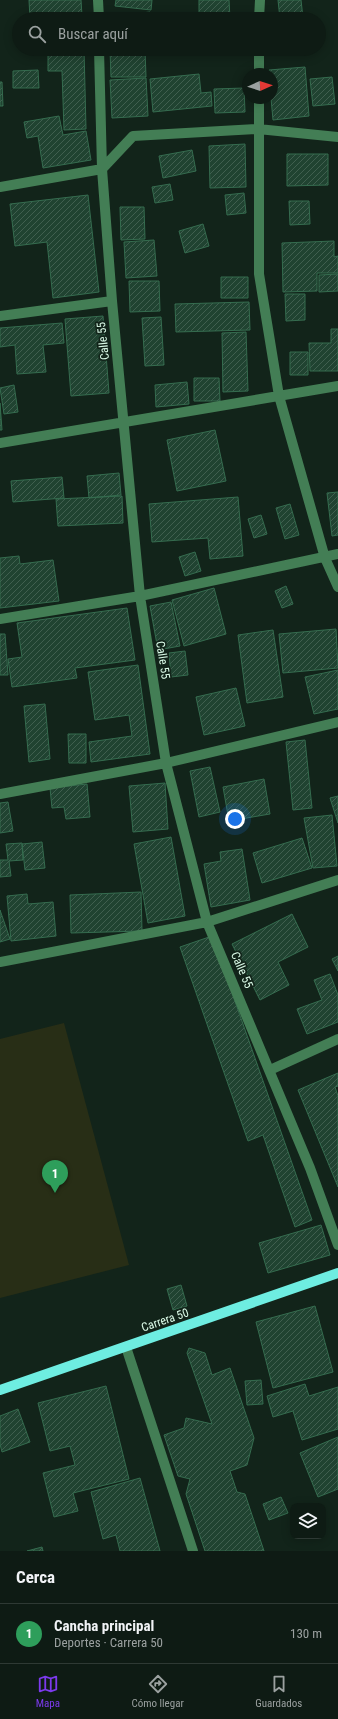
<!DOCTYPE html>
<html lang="es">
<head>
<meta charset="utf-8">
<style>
  body { margin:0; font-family:"Roboto Condensed",sans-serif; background:#17241d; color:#f1f3f6 }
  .controls { position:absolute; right:12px; bottom:12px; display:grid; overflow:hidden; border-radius:8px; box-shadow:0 2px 10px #0003 }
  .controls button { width:36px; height:36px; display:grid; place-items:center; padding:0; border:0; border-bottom:1px solid #2e3934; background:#0e1b14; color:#f1f3f6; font:20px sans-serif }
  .compass { position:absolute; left:242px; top:68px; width:36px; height:36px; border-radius:50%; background:#0e1b14; box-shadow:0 2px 10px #0003; rotate:87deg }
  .you { position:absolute; left:235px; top:819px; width:14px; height:14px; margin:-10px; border:3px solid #fff; border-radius:50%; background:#1a73e8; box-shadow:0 0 0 6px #1a73e833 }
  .badge { display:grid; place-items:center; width:26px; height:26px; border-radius:50%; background:#7c3aed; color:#fff; font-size:13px; font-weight:700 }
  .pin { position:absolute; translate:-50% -33px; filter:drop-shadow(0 1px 2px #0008) }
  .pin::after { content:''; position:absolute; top:21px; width:14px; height:12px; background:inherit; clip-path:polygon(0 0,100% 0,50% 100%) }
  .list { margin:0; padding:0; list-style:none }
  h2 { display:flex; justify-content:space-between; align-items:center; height:52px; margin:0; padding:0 16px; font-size:17px }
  h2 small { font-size:13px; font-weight:400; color:#9ba1a0 }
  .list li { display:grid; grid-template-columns:26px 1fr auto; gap:12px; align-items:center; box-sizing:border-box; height:60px; padding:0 16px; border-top:1px solid #2e3934 }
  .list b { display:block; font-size:15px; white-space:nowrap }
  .list p { margin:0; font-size:13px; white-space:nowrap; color:#9ba1a0 }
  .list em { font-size:13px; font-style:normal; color:#9ba1a0 }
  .icon { flex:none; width:22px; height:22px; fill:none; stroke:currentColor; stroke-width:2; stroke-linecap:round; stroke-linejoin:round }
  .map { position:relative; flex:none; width:338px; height:1551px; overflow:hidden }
  .search { position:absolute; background:#0e1b14; box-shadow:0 2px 10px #0003; left:12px; right:12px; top:12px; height:44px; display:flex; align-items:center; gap:10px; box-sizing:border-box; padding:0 14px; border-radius:22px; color:#9ba1a0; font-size:15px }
  .sheet { height:112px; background:#0e1b14 }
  nav { display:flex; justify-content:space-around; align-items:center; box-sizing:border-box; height:56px; border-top:1px solid #2e3934; background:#0e1b14; font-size:11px; color:#9ba1a0 }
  nav a { display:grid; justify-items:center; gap:2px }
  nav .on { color:#7c3aed }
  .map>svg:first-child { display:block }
</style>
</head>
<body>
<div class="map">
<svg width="338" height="1551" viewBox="0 0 338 1551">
  <defs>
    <pattern id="building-hatch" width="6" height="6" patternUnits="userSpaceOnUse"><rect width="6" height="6" fill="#204331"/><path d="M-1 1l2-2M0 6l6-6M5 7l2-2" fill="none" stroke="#405f4f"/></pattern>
  </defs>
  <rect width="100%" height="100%" fill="#12241a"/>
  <path fill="#282e16" d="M64 1023 129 1265 0 1298V1039Z"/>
  <path fill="url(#building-hatch)" stroke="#356c4f" d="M29 0H81L82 16 30 19Z
    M116 0H152L151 10 115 6Z
    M199 0H229L230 19H199Z
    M278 0H301L303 18 280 19Z
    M150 12 151 19H115V16Z
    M48 49H84L86 129 64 130 62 71H48Z
    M145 49 146 77H111L110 50Z
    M211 49H230V54H211Z
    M273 49H315V50H273Z
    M305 67 309 116 273 120 271 98 272 74H269V70Z
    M38 70 39 88H13V71Z
    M199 74 201 93 211 92 212 106 153 112 150 79Z
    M332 77 335 104 313 106 310 79Z
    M146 78 148 116 112 118 110 80Z
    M0 82H2L3 106H0Z
    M244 88 245 112 215 113 214 89Z
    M59 116 63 135 86 131 91 160 43 168 38 136 27 138 24 122Z
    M245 144 246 187 210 188 209 146Z
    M192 150 196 171 163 178 159 156Z
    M287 154H328V185L287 186Z
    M170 184 173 200 155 203 152 187Z
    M244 193 246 213 227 215 225 195Z
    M88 195 99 292 53 298 47 242 15 246 10 204Z
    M289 201H309L310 224 290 225Z
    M120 207H144L145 239 121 240Z
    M203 224 209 246 185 253 179 231Z
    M154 240 157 276 126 278 124 242Z
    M334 241V257L338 256V273H317V291L283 292 282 243Z
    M338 274V291L319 292V275Z
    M221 277H248V298H221Z
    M129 281H159L160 311 130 312Z
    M285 294H305V320L286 321Z
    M249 302 250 330 176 332 175 304Z
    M103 316 109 393 71 396 65 319Z
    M161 317 164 365 145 366 142 318Z
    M62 323 64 343 43 345 46 372 17 374 15 345 0 347V328Z
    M331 329H338V371H310L309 343H331Z
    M246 332 248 391 223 392 222 333Z
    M290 352H308V375H290Z
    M194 378H219L220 401H194Z
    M187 382 189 404 156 407 155 385Z
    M14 385 18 412 4 414 0 388Z
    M0 403 2 430H0Z
    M215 430 226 481 177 491 167 440Z
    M119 473 121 495 89 498 87 476Z
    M62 477 64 498 13 502 11 481Z
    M338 492V535L332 536 327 493Z
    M122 496 123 523 58 526 56 499Z
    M238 497 243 556 210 559 208 538 152 542 149 504Z
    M290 504 299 535 285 539 276 508Z
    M261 515 267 534 254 538 248 519Z
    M195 552 201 571 185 576 179 557Z
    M19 556 20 564 53 560 59 601 0 608V558Z
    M286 586 293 604 282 608 275 591Z
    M214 588 226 634 184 646 172 600Z
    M171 602 180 646 158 650 150 606Z
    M127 608 135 660 75 668 77 678 12 687 8 659 22 657 17 623Z
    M336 629 338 668 283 673 279 634Z
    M273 630 283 697 247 703 238 635Z
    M0 634H5L8 675H0Z
    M185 651 188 675 171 677 169 653Z
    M138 665 150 754 91 762 89 742 132 736 129 715 95 720 88 672Z
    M338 670V709L314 714 305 677Z
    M236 688 245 726 204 735 196 697Z
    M45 704 50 759 29 762 24 706Z
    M68 734H86V763H69Z
    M305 740 312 808 293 810 286 742Z
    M210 767 220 812 199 817 190 771Z
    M264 779 270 814 229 821 223 787Z
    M165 783 168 829 133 832 129 786Z
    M87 784 90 817 66 819 64 807 52 808 50 788Z
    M338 796V823L330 798Z
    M8 802 13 831 0 833V803Z
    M332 815 337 866 313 868 304 818Z
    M171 837 185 916 148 923 134 844Z
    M302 838 312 868 262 883 253 853Z
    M42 842 45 868 25 870 22 844Z
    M22 843 23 860 9 861 11 876 0 877V860H8L6 844Z
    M242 849 250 900 211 907 204 864 221 861 220 852Z
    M141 892 142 931 71 933 70 895Z
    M27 894 28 904 53 902 56 936 11 941 7 896Z
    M0 910 10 939 0 942Z
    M292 914 308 947 278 962 289 985 260 1000 232 944Z
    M212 936 312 1220 295 1227 263 1135 248 1141 180 947Z
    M338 956V971L332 959Z
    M330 974 338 995V1022L307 1034 297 1009 322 1000 314 980Z
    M338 1073V1086L335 1087 338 1096V1187L298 1090Z
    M321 1225 330 1255 268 1273 259 1243Z
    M181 1285 187 1306 173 1310 167 1289Z
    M315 1306 333 1372 273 1388 256 1322Z
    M189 1348 205 1353 212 1375 230 1368 254 1438 247 1465 230 1471 237 1492 245 1494 264 1551H205L186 1494 190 1479 178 1476 164 1435 184 1428 186 1418 212 1424 187 1353Z
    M261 1380 263 1404 247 1405 245 1381Z
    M305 1384 309 1396 338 1387V1429L302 1440 293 1411 273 1417 267 1396Z
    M106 1386 129 1479 73 1493 78 1511 54 1517 43 1473 75 1465 70 1446 50 1451 38 1403Z
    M18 1409 30 1442 2 1452 0 1444V1416Z
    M338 1437V1489L318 1497 300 1453Z
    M140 1478 160 1551H120L116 1535 103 1539 91 1492Z
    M281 1497 288 1513 269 1520 263 1504Z
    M42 1547 43 1551H27Z"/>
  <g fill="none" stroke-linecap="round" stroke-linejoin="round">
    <path stroke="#437e55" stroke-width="10" d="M98 0 99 19
      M259 19 260 0
      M99 49 102 169 112 301 140 596 166 763 207 922 310 1168 338 1245
      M259 74V49
      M259 98V274L279 396 325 558 338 587
      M0 187 102 169 133 136 258 129 338 137
      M0 316 112 301
      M0 443 338 386
      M0 619 140 596 338 554
      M0 794 166 763 338 722
      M0 962 207 922 338 880
      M270 1070 338 1039
      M126 1347 193 1551"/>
    <path stroke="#6eede1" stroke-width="10" d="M0 1390 338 1273"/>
  </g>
  <g text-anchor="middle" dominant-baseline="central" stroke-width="3.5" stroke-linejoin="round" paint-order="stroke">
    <g font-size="12" fill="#dafae7" stroke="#12241a">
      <text transform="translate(103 341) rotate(-96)">Calle 55</text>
      <text transform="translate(163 660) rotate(81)">Calle 55</text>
      <text transform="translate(242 970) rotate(67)">Calle 55</text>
      <text transform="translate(165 1320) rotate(-19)">Carrera 50</text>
    </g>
  </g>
</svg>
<div class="controls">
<button><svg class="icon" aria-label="layers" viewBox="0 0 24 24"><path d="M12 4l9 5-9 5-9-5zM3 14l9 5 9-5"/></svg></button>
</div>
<svg class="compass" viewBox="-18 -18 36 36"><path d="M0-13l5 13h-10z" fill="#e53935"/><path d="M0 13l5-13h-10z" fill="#9ba1a0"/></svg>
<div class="you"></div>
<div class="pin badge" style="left:55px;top:1193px;background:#2e9e5b">1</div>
<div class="search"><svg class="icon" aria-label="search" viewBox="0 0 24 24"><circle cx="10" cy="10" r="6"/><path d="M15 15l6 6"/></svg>Buscar aquí</div>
</div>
<section class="sheet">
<h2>Cerca<small></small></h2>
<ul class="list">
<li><span class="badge" style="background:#2e9e5b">1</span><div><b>Cancha principal</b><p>Deportes · Carrera 50</p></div><em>130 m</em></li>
</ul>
</section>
<nav>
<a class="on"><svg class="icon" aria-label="map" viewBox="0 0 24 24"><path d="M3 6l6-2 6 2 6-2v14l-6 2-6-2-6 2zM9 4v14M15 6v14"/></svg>Mapa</a>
<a><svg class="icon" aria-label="directions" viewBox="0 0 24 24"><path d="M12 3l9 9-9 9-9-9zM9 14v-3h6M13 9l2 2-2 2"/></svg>Cómo llegar</a>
<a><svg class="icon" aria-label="saved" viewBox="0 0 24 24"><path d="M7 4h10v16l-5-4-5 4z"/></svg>Guardados</a>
</nav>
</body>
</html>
